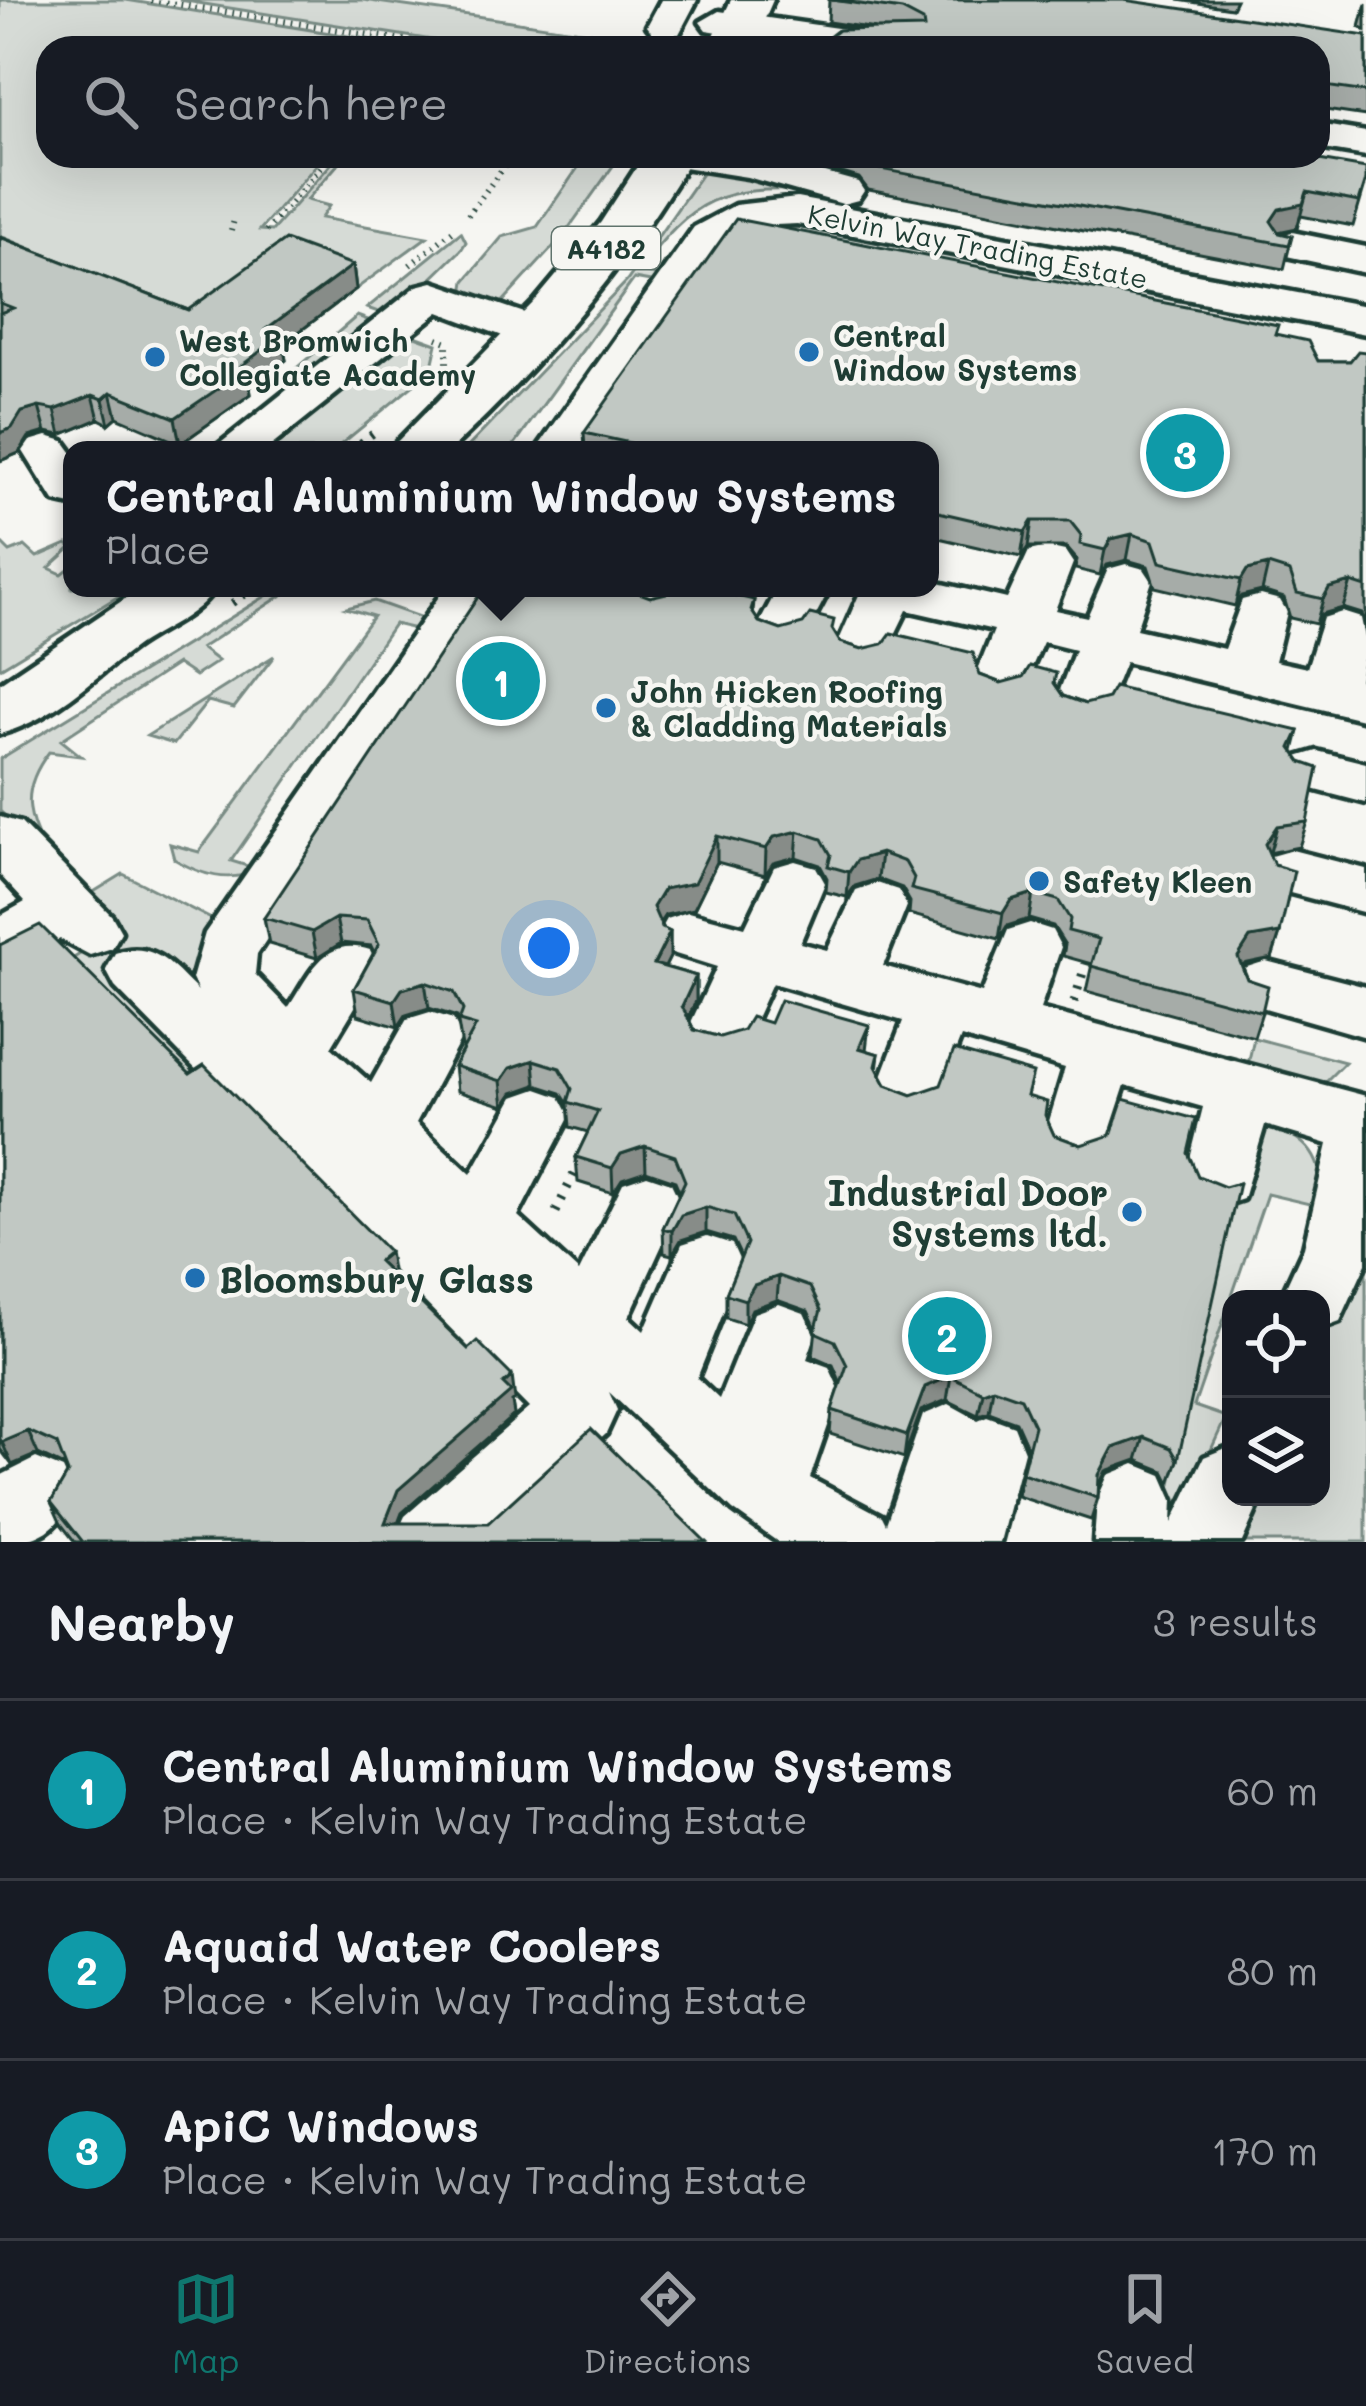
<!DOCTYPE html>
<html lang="en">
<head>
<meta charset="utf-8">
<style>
  body { margin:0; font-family:Mali,sans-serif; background:#20242c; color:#f1f3f6 }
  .controls { position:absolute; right:36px; bottom:36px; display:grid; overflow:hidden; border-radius:24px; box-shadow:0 12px 48px #0002 }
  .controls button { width:108px; height:108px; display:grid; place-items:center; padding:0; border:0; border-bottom:3px solid #363941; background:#171b24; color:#f1f3f6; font:60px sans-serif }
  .you { position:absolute; left:549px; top:948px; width:42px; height:42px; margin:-30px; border:9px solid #fff; border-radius:50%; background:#1a73e8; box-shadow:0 0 0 18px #1a73e833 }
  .badge { display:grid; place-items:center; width:78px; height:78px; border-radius:50%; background:#0f766e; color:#fff; font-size:39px; font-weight:700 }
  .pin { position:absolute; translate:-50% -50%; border:6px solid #fff; box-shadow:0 3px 12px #0006 }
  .popup { position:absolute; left:63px; top:441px; width:876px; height:156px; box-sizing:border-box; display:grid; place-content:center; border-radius:24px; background:#171b24; filter:drop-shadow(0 3px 9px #0005); font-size:39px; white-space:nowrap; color:#9ea1a6 }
  .popup b { font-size:45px; color:#f1f3f6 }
  .popup::after { content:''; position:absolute; left:50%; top:100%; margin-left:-24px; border:24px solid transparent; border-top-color:#171b24 }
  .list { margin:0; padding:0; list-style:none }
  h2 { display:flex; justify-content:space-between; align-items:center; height:156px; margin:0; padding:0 48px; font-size:51px }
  h2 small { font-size:39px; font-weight:400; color:#9ea1a6 }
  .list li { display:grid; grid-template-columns:78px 1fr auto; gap:36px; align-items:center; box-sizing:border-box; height:180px; padding:0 48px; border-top:3px solid #363941 }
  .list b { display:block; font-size:45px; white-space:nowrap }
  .list p { margin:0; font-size:39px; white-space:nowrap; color:#9ea1a6 }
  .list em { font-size:39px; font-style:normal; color:#9ea1a6 }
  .icon { flex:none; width:66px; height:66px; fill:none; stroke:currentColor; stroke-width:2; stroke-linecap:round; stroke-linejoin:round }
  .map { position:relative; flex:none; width:1366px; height:1542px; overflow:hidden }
  .search { position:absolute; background:#171b24; box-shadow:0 12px 48px #0002; left:36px; right:36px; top:36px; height:132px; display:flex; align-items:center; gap:30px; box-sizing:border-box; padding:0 42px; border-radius:36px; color:#9ea1a6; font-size:45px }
  .sheet { height:696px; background:#171b24 }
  nav { display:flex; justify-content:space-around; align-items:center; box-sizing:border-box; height:168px; border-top:3px solid #363941; background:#171b24; font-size:33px; color:#9ea1a6 }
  nav a { display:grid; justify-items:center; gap:6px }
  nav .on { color:#0f766e }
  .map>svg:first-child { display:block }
</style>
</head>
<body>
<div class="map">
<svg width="1366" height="1542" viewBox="0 0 1366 1542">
  <rect width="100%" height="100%" fill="#f6f6f2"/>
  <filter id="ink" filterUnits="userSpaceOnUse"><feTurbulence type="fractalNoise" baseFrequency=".00833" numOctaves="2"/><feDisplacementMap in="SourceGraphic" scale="24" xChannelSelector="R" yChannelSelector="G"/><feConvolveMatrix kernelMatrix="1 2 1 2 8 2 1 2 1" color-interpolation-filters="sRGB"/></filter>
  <g filter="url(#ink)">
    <path fill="#d6dbd6" stroke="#7a8c85" stroke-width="3" d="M0 0H126L404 45 407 48H48V156H324L260 230 272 231 338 156H345L307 200 329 206 321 218 427 237 356 289 168 352 25 253 32 249 0 236Z
      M179 0H363L651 41 630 48H483Z
      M586 156H620L563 236 498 307 463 294 465 281 502 237 537 227Z
      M704 171 812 191C721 185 692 198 639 271L660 276 656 283 634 279 514 445 529 450H465L627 281Z
      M461 232 466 242 461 250 392 317 367 308Z
      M357 316 376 323 291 392 277 385Z
      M404 332 437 344 431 371 334 450H257Z
      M0 542 10 552 25 546 37 557 67 544 72 547 49 568 62 574 72 566V588H132L0 668Z
      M279 588H293L201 648 218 661 195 676 177 664 61 740 81 756 49 752C19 791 27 817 49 858L0 811V759Z
      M374 601 425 619 420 630 394 624 231 861 257 869C231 885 199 874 174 859L170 844 199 852 373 616 346 608Z
      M274 656 234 708 208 701 174 744 147 736Z
      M123 874 215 921 228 1029 143 949 109 971 206 1066 181 1083 0 1003 121 929 87 896Z
      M1254 1038 1345 1062 1322 1085 1246 1073Z
      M1252 1119C1303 1135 1326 1151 1322 1207L1267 1194 1194 1406 1226 1417 1169 1542H1158Z
      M1366 1244V1542H1233L1253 1497H1321V1345Z"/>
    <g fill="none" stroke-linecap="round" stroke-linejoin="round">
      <g stroke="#1f3d34" stroke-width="9">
        <path id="minor" d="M661 0H697L679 34H653L647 26Z
          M719 11 900 37 919 48H821L706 30 700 22Z
          M1318 124 1366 132V156L1318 148Z
          M665 156H764L858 182 864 191 858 200 843 204 747 177 671 165Z
          M797 198 1366 306V334L797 224 754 226 724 245 584 450H536L694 227 735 205Z
          M1292 232 1366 247V273L1277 254 1270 245 1277 236Z
          M433 282 548 321 555 331 548 341H516L439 312 266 450H212L417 286Z
          M47 436 64 441 72 452V505L54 501 23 451 30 441Z
          M1047 547 1065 551 1073 563 1055 610 1087 617 1108 569 1126 564 1144 569 1152 581 1136 629 1224 649 1242 600 1261 595 1280 600 1287 612 1275 661 1307 668 1323 618 1342 612 1361 618 1366 643 1359 680 1366 682V720L1125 662 1102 719 1082 725 1062 719 1054 706 1075 650 1043 642 1018 698 999 704 980 698 972 685 994 630 907 610 880 665 861 670 842 665 834 652 862 588H930V581L1007 599 1029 551Z
          M445 588H498L257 954 255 974 288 1008C311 973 324 935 370 950L379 967 331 1047 371 1083 407 1019 430 1012 453 1019 462 1037 416 1123 471 1174 514 1097 537 1089 560 1097 570 1116 518 1216 579 1272 623 1183 647 1175 671 1183 681 1204 629 1317 644 1331 682 1244 707 1236 732 1244 742 1266 697 1378 719 1399 754 1313 779 1304 804 1313 815 1336 807 1359 829 1367 840 1391 810 1478 882 1516 886 1524 923 1415 949 1404 978 1420 987 1416 1014 1426 1024 1451 1000 1542H778L733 1510 609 1392 617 1410 606 1434 488 1542H393L405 1516 529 1408 115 987 106 970 115 953C154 940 171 965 198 991L192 979 205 933Z
          M778 588H830L800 645 781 651 762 645 754 633Z
          M1317 751 1366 763V803L1297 785 1288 771 1297 757Z
          M0 817 21 823 112 916 121 932 112 948 90 955 60 939 0 970V916L25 902 0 875Z
          M1292 850 1366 869V913L1271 888 1262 872 1271 856Z
          M795 861 816 867 825 883 800 943 827 950 856 890 877 883 898 890 907 906 883 966 982 993 1008 930 1030 923 1052 930 1061 947 1040 1009 1366 1096V1264L1340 1321 1321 1328V1299H1280L1304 1247 1328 1144 1265 1125 1243 1199 1219 1207 1195 1199 1185 1179 1203 1107 1125 1085 1101 1158 1077 1166 1053 1158 1044 1138 1065 1068 961 1037 933 1108 910 1116 887 1108 877 1089 903 1021 772 983 741 1051 718 1058 695 1051 686 1033 717 967 666 951 657 935 666 919 688 912 745 927 774 867Z
          M1266 961 1366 987V1037L1244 1002 1235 985 1244 968Z
          M1231 1446V1497H1262L1242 1542H1094L1097 1500 1108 1475 1135 1464 1162 1475 1173 1500 1172 1523 1204 1457Z
          M36 1458 63 1469 74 1494C58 1531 40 1542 0 1542V1476Z"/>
      </g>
      <g stroke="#1f3d34" stroke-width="9">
        <path id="major" d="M731 0H773L752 48H708Z
          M644 156H692C627 266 543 363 450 450H389L535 301 601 222Z
          M141 588H215C197 617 160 629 133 649 90 681 54 719 0 734V683Z"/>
      </g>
      <path stroke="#1f3d34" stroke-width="6" stroke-dasharray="1.5 6" stroke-linecap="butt" d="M151 0 453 48
        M468 215 512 156
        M231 231 234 220
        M266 231 331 156
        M410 265 454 230
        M437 338 447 342V364"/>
      <path stroke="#1f3d34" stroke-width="8" stroke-dasharray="3 9" stroke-linecap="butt" d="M351 450 375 432
        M232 603 255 588"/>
      <path stroke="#1f3d34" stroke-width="9" stroke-dasharray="3 10" stroke-linecap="butt" d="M1074 1002 1089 953
        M556 1212 581 1159"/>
      <use href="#minor" fill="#f6f6f2" fill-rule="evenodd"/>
      <use href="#major" fill="#f6f6f2" fill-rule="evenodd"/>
    </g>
    <path fill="#a6aca8" stroke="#1f3d34" stroke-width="3" d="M829 0 1366 36V116L1318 109V48L876 29 828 22Z
      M1178 0H1236L1232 8Z
      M1366 4V31L1360 27Z
      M785 156H1296L1366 182 1353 226 1301 216 1297 228 1278 232 1292 236 1284 269 868 190 859 178 829 169V163Z
      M0 237 188 310 353 265 356 289 283 344 286 360 250 387 251 394 180 444 117 417 109 424 99 419 61 435 46 432 29 437 19 453 0 461Z
      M1276 335 1318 361H1350L1366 352V626L1362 614 1343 608 1322 614 1316 624 1290 618 1284 598 1262 591 1241 596 1235 606 1155 587 1148 566 1127 560 1107 565 1100 575 1075 569 1077 560 1066 547H1028L1021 557 930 536V450H585L584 433Z
      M628 590 650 597 754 600 753 613 759 622 781 630 833 631 840 642 862 649 980 675 1001 683H1054L1063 696 1085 704 1299 731 1294 751 1307 822 1299 847 1269 853 1280 933 1272 958 1242 965 1262 1012 1254 1037 1086 991 1092 964 1063 956 1065 945 1053 926 1029 919 1007 926 999 939 909 914 910 902 902 888 878 879 855 886 847 897 826 892 827 878 820 865 796 857 773 863 765 875 717 862 694 909 665 915 660 923 662 928 670 932V957L665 967 696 976V1001L688 1018 694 1030 720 1037 866 1050 879 1054 877 1069 886 1085 912 1095 1029 1097 1045 1115 1054 1135 1081 1145 1188 1153 1178 1460 1170 1483 1164 1471 1137 1460 1106 1471 1098 1487V1498L1091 1520 1017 1496 1028 1449 1016 1422 989 1412 978 1415 947 1400 921 1411 904 1458 830 1434 832 1410 841 1383 833 1365 813 1356 816 1328 808 1311 777 1300 752 1309 745 1324 726 1318V1294L741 1257 733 1240 706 1232 681 1240 672 1255 664 1253 663 1228 680 1193 675 1181 646 1171 622 1179 613 1193 578 1182 576 1157 588 1132 570 1127 568 1104 561 1093 536 1085 513 1093 504 1106 457 1091 454 1066 464 1047H462L457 1017 429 1008 406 1015 398 1027 358 1015 354 989 374 952 371 946 341 943 317 958 269 944 264 918Z
      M0 945 393 1276 515 1400 512 1402 514 1415 402 1513 398 1523 706 1542H75L61 1524 51 1502 68 1473 66 1467 38 1454 12 1465 0 1449Z"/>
    <path fill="#878c88" stroke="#1f3d34" stroke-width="3" d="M1307 192 1297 228 1273 233 1271 221 1279 209Z
      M353 265 356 289 283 344 286 360 250 387 251 394 180 444 175 418 241 366 266 329Z
      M111 392 117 417 109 424 103 399Z
      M93 395 99 419 61 435 55 410Z
      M39 407 46 432 29 437 19 453 0 461V433L22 412Z
      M1032 521 1028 547 1021 557 1025 532Z
      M1132 534 1127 560 1107 565 1100 575 1105 550 1111 539Z
      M1268 565 1262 591 1241 596 1235 606 1241 580 1247 570Z
      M1351 582 1343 608 1322 614 1316 624 1323 599 1329 588Z
      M1277 826 1270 852 1258 870 1265 844Z
      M798 831 796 857 773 863 765 875 766 849 774 837Z
      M717 836V862L694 909 665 915 653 933V907L664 889Z
      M881 853 878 879 855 886 847 897 849 872 857 860Z
      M1033 893 1029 919 1007 926 999 939 1003 913 1011 900Z
      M336 918 341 943 317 958 312 932Z
      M670 932V957L654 989V964Z
      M1280 933 1272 958 1243 964 1231 983 1238 957 1250 938Z
      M696 976V1001L682 1031V1006Z
      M425 982 429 1008 406 1015 398 1027 394 1001 402 989Z
      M869 1025 866 1050 859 1048Z
      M534 1060 536 1085 513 1093 504 1106 501 1081 510 1068Z
      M645 1146 646 1171 622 1179 613 1193 612 1168 621 1154Z
      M706 1207V1232L681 1240 672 1255V1231L681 1215Z
      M389 1252 393 1276 378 1261Z
      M779 1276 777 1300 752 1309 745 1324V1300L754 1285Z
      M512 1376 515 1400 512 1402 514 1415 402 1513 391 1542 385 1523 398 1490Z
      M951 1376 947 1400 921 1411 904 1458 907 1435 925 1387Z
      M993 1388 989 1412 978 1415 983 1392Z
      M28 1431 38 1454 12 1465 2 1442Z
      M1144 1437 1137 1460 1106 1471 1093 1498 1099 1475 1113 1448Z"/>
    <path fill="#c1c8c3" stroke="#1f3d34" stroke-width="3" d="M832 0H1124L1366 36V92L1318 85V48H815L838 30 924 28 923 21 902 10Z
      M862 156H1296L1366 168V180L1359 202 1307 192 1303 204 1279 209 1271 221 1279 233 1292 236 1289 245 869 167Z
      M736 219 1278 325 1275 334 1308 341 1318 361H1350L1358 351 1366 352V587L1351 582 1329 588 1323 599 1297 593 1290 572 1268 565 1247 570 1241 580 1160 562 1153 541 1132 534 1111 539 1105 550 1080 544 1081 535 1070 521H1032L1025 532 930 510V450H662L584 433Z
      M0 237 188 310 285 240 353 265 266 329 282 335 241 366 247 369 175 418 111 392 103 399 93 395 55 410 39 407 22 412 12 428 0 433V313L13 308 0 303Z
      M484 588H626L650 597 671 592 674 588H703L754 600 751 610 759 622 781 630 803 624 810 614 834 620 832 629 840 642 862 649 883 644 891 633 973 653 980 675 1001 683 1023 677 1030 666 1056 673 1054 683 1063 696 1085 704 1108 698 1114 687 1299 731 1291 748 1301 762 1318 768 1307 822 1277 826 1265 844 1274 865 1294 871 1280 933 1250 938 1238 957 1247 979 1268 986 1262 1012 1091 966 1099 939 1068 931 1070 919 1058 900 1033 893 1011 900 1003 913 911 889 914 878 905 862 881 853 857 860 849 872 828 866 831 855 822 839 798 831 774 837 766 849 717 836 694 883 664 889 653 907 662 928 670 932 654 964 696 976 682 1006 694 1030 720 1037 743 1030 751 1017 770 1023 780 1000 869 1025 859 1048 879 1054 876 1066 886 1085 912 1095 941 1085 954 1050 1033 1073 1027 1096 1047 1102 1045 1115 1054 1135 1081 1145 1111 1135 1123 1099 1196 1119 1188 1153 1198 1176 1225 1187 1239 1183 1178 1460 1171 1448 1144 1437 1113 1448 1099 1475 1098 1498 1022 1473 1034 1426 1021 1398 993 1388 983 1392 951 1376 925 1387 907 1435 832 1410 847 1365 835 1341 815 1332 821 1310 810 1287 779 1276 754 1285 745 1300 726 1294 747 1243 734 1215 706 1207 681 1215 672 1231 663 1228 685 1181 675 1156 645 1146 621 1154 612 1168 576 1157 598 1111 568 1102 572 1089 560 1068 534 1060 510 1068 501 1081 454 1066 476 1026 459 1021 463 1010 454 992 425 982 402 989 394 1001 354 989 379 944 367 920 336 918 312 932 264 918Z
      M40 925 190 1074 204 1065 389 1252 378 1261 468 1349 477 1341 512 1376 503 1384 511 1392 398 1490 385 1523H488L591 1429 706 1542H83L51 1502 68 1473 57 1444 28 1431 2 1442 0 1439V945Z"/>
  </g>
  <g fill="#1f6fb2" stroke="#f6f6f2" stroke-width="4.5">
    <circle cx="809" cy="352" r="12"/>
    <circle cx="155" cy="357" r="12"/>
    <circle cx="606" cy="708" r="12"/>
    <circle cx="1039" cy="881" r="12"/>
    <circle cx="1132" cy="1212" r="12"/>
    <circle cx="195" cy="1278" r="12"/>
  </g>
  <g text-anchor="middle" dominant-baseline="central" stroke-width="9" stroke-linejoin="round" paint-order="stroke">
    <g font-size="27" fill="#1f3d34" stroke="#f6f6f2">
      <text transform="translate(978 246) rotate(11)">Kelvin Way Trading Estate</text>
    </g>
    <rect fill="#f6f6f2" stroke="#60746d" stroke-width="3" x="552" y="227" width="108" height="42" rx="9"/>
    <g font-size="27" font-weight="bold" fill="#1f3d34">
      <text x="606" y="248">A4182</text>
    </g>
    <g font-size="30" font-weight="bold" fill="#1f3d34" stroke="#f6f6f2" text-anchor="start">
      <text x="833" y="335">Central<tspan x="833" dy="34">Window Systems</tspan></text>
      <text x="179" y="340">West Bromwich<tspan x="179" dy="34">Collegiate Academy</tspan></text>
      <text x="630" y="691">John Hicken Roofing<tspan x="630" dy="34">&amp; Cladding Materials</tspan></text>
      <text x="1063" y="881">Safety Kleen</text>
    </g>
    <g font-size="36" font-weight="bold" fill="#1f3d34" stroke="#f6f6f2" text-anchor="end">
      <text x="1108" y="1191">Industrial Door<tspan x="1108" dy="41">Systems ltd.</tspan></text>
      <text x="219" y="1278" text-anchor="start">Bloomsbury Glass</text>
    </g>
  </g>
</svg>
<div class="controls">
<button><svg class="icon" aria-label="locate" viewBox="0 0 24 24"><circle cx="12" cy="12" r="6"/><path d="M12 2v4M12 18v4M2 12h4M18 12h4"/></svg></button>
<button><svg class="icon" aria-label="layers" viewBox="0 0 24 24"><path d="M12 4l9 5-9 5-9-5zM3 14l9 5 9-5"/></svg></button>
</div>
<div class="you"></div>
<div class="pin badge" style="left:501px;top:681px;background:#0f9aa8">1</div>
<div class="popup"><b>Central Aluminium Window Systems</b>Place</div>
<div class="pin badge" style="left:947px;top:1336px;background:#0f9aa8">2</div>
<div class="pin badge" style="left:1185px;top:453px;background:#0f9aa8">3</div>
<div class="search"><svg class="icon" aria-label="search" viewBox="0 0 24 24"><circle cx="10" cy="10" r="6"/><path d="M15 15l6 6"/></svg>Search here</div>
</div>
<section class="sheet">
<h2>Nearby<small>3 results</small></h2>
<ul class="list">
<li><span class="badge" style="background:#0f9aa8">1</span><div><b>Central Aluminium Window Systems</b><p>Place · Kelvin Way Trading Estate</p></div><em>60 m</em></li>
<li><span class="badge" style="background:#0f9aa8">2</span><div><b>Aquaid Water Coolers</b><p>Place · Kelvin Way Trading Estate</p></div><em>80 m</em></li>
<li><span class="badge" style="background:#0f9aa8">3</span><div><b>ApiC Windows</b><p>Place · Kelvin Way Trading Estate</p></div><em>170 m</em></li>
</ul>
</section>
<nav>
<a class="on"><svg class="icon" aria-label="map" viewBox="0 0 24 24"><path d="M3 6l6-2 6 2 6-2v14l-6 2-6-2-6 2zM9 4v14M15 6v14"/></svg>Map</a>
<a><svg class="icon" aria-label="directions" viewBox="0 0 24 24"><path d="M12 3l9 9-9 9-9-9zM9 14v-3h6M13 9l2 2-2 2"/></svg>Directions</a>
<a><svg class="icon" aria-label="saved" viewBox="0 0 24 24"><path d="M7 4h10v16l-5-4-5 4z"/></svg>Saved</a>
</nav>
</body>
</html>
